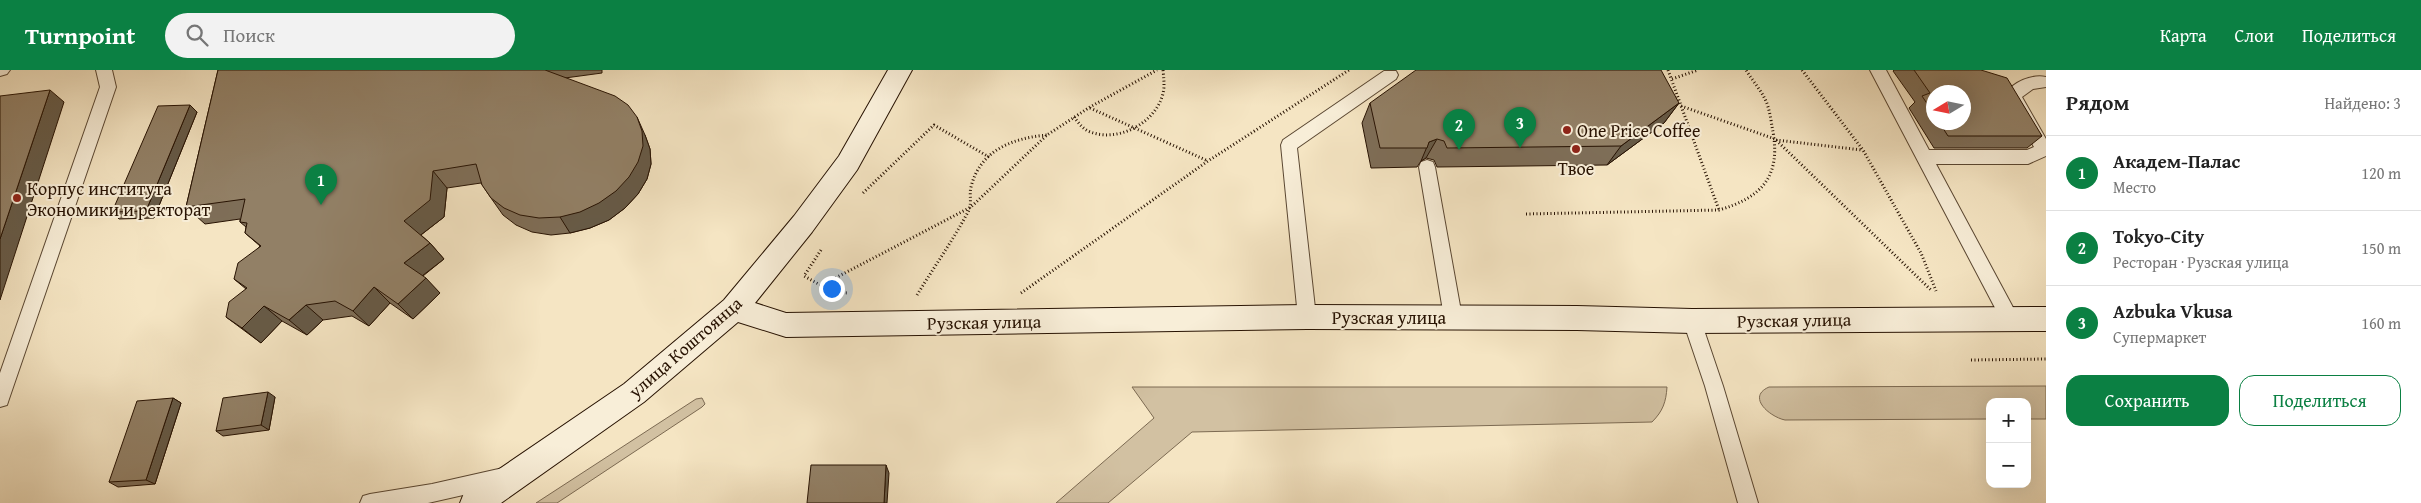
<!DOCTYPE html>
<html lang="ru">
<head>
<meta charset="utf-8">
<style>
  body { margin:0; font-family:"Gentium Book Plus",serif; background:#f2f2f2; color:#222 }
  .controls { position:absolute; right:15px; bottom:15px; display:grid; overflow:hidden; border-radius:10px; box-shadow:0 5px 20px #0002 }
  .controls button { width:45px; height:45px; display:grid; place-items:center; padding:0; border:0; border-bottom:1px solid #e0e0e0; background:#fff; color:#222; font:25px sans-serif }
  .compass { position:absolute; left:1926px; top:15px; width:45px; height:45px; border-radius:50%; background:#fff; box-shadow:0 5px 20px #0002; rotate:260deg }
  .you { position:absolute; left:831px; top:218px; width:18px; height:18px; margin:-12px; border:4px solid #fff; border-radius:50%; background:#1a73e8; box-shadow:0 0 0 8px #1a73e833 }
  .badge { display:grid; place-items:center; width:32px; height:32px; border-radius:50%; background:#0b8043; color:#fff; font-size:16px; font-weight:700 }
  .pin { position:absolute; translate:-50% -41px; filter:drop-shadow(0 1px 2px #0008) }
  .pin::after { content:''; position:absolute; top:26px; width:18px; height:15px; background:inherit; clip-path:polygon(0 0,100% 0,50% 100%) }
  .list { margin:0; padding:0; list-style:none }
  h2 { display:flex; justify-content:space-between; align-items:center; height:65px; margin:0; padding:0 20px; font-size:21px }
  h2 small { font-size:16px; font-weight:400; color:#767676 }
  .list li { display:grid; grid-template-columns:32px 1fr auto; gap:15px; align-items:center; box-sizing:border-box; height:75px; padding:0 20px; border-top:1px solid #e0e0e0 }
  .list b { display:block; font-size:19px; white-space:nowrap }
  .list p { margin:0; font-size:16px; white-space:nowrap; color:#767676 }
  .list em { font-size:16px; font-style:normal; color:#767676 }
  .actions { display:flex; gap:10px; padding:15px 20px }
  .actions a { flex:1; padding:11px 0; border:1px solid #0b8043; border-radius:15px; text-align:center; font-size:18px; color:#0b8043 }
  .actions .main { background:#0b8043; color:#fff }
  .icon { flex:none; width:28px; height:28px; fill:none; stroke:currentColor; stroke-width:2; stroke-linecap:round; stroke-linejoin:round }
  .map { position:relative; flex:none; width:2046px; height:433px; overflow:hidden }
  header { display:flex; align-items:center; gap:30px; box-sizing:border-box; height:70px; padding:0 25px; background:#0b8043; color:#fff }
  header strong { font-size:24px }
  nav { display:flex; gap:28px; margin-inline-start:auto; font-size:18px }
  .search { width:350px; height:45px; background:#f2f2f2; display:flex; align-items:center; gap:12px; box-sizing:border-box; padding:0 18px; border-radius:28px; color:#767676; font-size:19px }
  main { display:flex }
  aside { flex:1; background:#fff }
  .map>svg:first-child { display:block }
</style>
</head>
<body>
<header>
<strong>Turnpoint</strong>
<div class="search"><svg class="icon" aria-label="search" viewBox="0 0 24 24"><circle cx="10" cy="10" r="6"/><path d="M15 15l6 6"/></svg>Поиск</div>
<nav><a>Карта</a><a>Слои</a><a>Поделиться</a></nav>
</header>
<main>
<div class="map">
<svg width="2046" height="433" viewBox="0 0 2046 433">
  <rect width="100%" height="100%" fill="#f5e5c3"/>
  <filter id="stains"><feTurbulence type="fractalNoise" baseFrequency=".004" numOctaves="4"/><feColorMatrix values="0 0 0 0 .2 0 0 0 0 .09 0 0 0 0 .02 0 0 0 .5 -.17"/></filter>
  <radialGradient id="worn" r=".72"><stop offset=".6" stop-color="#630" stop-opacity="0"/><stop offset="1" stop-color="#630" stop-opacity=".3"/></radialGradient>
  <path fill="#d2c1a2" stroke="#7c6a52" d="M2046 316V349H2027V332H1990V349L1785 350C1770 347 1746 327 1769 317Z
    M1132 317H1667C1666 332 1663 341 1652 352L1192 362 1108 433H1056L1154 348Z
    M702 328 705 334 702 337 557 433H536L696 329Z"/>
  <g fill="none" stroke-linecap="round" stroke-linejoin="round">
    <g stroke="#5a4732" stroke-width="2">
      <path id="lane" d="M0 0H10L7 4 0 6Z
        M96 0H112L116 17 9 329 7 335 0 337V303L100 17Z
        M1870 0H1886L1929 80H2027L2034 77 2005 25C2012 12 2032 4 2046 7V17L2033 19 2022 27 2046 69V86L2028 94H1936L2016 243 2019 249 2016 255 2010 257 2004 255Z
        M1384 1H1396L1398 5 1396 9 1297 78 1316 247 1313 253 1307 255 1301 253 1298 247 1281 75 1283 70Z
        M1427 90 1433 92 1435 97 1462 247 1459 253 1453 255 1447 253 1444 247 1419 97 1421 92Z
        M1692 243 1698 245 1701 251 1723 316 1758 433H1738L1705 316 1683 251 1686 245Z
        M503 398 510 401 513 407 510 413 503 416 428 433H360L363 426 370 424 432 414Z"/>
    </g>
    <g stroke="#271202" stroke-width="2">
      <path id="secondary" d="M888 0H912L857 100 812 162 755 233 786 243 1307 235 1577 236 1692 239 2046 237V261L1692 263 1577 260 1307 259 786 267 738 252 644 332 501 433H460L464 423 624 314 724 230 794 146 839 86Z"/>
    </g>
    <path stroke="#271202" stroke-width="3" stroke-dasharray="1 2.5" stroke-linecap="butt" d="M1668 0 1719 140
      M1802 0 1863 80 1921 183 1936 221
      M1672 9 1698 0
      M1681 36 1775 69 1932 221
      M1090 38 1208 91
      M1074 47C1078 52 1082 58 1088 61 1115 73 1152 56 1162 27 1165 18 1164 10 1163 0
      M1776 70 1862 80
      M863 123 934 55 989 87
      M1526 144 1719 140C1760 128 1781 108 1773 62 1771 52 1770 39 1765 29 1760 19 1752 10 1746 0
      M821 180 804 206 833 222 848 223
      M820 216 971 137 1047 65 1090 37 1157 0
      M1021 223 1208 91 1349 0
      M917 225C934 197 954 169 969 140 972 132 969 125 971 117 980 80 1013 68 1047 65
      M1971 290 2046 289"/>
    <use href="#lane" fill="#f8eed8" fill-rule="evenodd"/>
    <use href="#secondary" fill="#f8eed8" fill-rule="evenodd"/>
  </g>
  <path fill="#7e6e58" stroke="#271202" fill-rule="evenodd" d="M218 0H602V3L565 8 645 65 650 79 651 94 647 109 638 124 625 138 609 150 590 158 570 163 551 165 532 162 516 155 503 145 491 128 481 113 447 118 444 147 421 165 430 173 444 189 423 206 440 223 413 249 390 233 369 256 352 246 323 250 307 265 282 251 261 273 226 247 246 219 234 209 260 176 245 163 246 157 240 152V149L205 154 186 137Z
    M1894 0H1981L2042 66 2027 78H1934L1909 38 1915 32 1893 1ZM1934 22 1964 52H1934Z
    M1370 33H1679L1664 53 1607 95 1437 97 1434 90 1426 88 1421 91 1417 97 1371 98 1362 53Z
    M197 42 154 148 119 149 112 142Z
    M275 327 269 360 223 366 216 361Z
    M173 328 181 333 155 414 118 417 109 412Z"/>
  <path fill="#665a47" stroke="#271202" d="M50 20 64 32 0 230V169Z
    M1679 33 1664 53 1607 95 1621 76Z
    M190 35 197 42 154 148 146 141Z
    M637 47 645 65 650 79 651 94 647 109 638 124 625 138 609 150 590 158 570 163 560 147Z
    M1437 69 1426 88 1421 91 1429 72Z
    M433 101 447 118 444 147 418 167 404 151Z
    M430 173 444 189 418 209 404 193Z
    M426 208 440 223 413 249 398 234Z
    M374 217 390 233 369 256 353 241Z
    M306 235 323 250 307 265 289 250Z
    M264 236 282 251 261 273 242 258Z
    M268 322 275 327 269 360 261 355Z
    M173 328 181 333 155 414 146 410Z
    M886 395 889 403 887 433H884Z"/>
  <path fill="#928066" stroke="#271202" d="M218 0H545L615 26 628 35 637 47 642 61 643 76 638 92 629 107 616 121 599 133 580 142 560 147 539 148 520 145 504 138 491 128 482 115 476 94 433 101 430 130 404 151 430 173 404 193 426 208 398 234 374 217 353 241 335 231 306 235 289 250 264 236 242 258 226 247 229 232 247 218 234 209 238 193 261 176 245 163 247 153 240 152 245 129 186 137Z
    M1416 0H1661L1679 33 1621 76 1447 78 1444 71 1437 69 1429 72 1427 78H1380L1370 33Z
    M1914 0H1981L2007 8 2042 66H1948L1939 52H1964V22H1934V44L1922 26 1930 23Z
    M50 20 0 169V26Z
    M190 35 146 141 112 142 158 36Z
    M268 322 261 355 216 361 223 328Z
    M173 328 146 410 109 412 137 331Z
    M811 395H886L884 433H807Z"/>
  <g fill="#8f2418" stroke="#f8eed8" stroke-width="2">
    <circle cx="1567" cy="60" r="5"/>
    <circle cx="1576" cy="79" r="5"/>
    <circle cx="17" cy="128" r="5"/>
  </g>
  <g text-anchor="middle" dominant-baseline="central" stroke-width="4" stroke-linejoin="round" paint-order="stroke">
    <g font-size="18" fill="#271202" stroke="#f8eed8" text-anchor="start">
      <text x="1577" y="60">One Price Coffee</text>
      <text x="1576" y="98" text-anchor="middle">Твое</text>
      <text x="27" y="118">Корпус института<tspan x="27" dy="21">Экономики и ректорат</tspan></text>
    </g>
    <g font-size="18" fill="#271202" stroke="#f8eed8">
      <text x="1389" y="247">Рузская улица</text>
      <text transform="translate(1794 250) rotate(-1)">Рузская улица</text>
      <text transform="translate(984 252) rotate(-1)">Рузская улица</text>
      <text transform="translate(685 277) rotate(-41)">улица Коштоянца</text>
    </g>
  </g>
  <rect width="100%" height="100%" filter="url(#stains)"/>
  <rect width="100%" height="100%" fill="url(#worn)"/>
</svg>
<div class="controls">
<button>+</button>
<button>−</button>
</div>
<svg class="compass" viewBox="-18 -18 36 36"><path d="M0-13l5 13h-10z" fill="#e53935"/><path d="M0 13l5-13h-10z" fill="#767676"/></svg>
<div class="you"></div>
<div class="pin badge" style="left:321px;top:135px">1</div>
<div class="pin badge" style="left:1459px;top:80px">2</div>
<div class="pin badge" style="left:1520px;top:78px">3</div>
</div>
<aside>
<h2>Рядом<small>Найдено: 3</small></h2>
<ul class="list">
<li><span class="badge">1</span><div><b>Академ-Палас</b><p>Место</p></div><em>120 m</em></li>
<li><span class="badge">2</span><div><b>Tokyo-City</b><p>Ресторан · Рузская улица</p></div><em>150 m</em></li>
<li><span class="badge">3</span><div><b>Azbuka Vkusa</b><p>Супермаркет</p></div><em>160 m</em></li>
</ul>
<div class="actions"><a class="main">Сохранить</a><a>Поделиться</a></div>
</aside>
</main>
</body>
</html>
